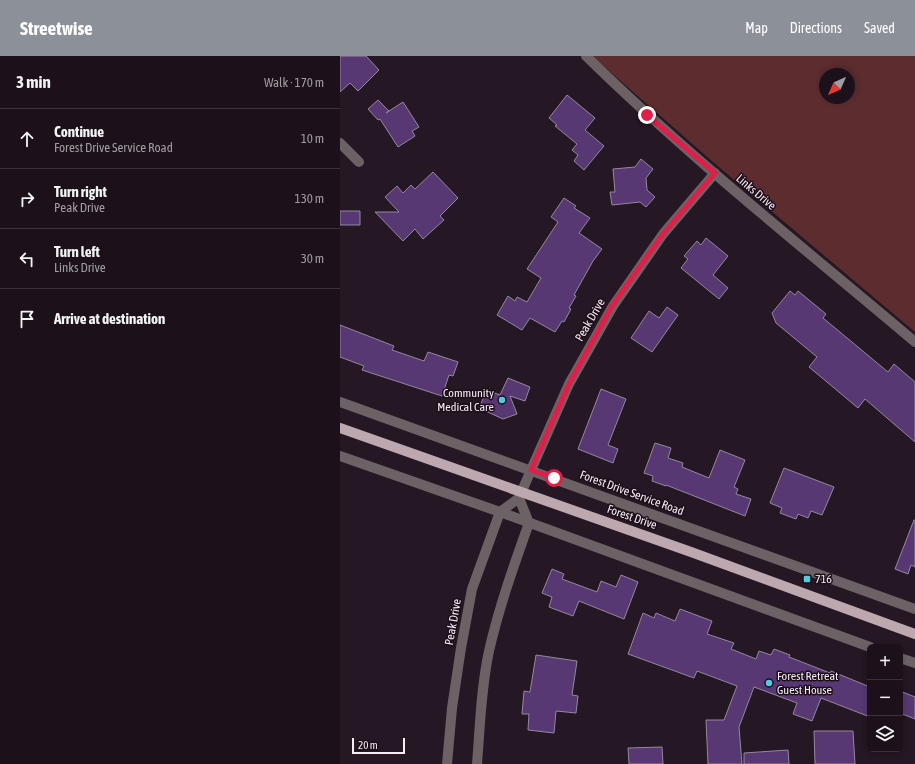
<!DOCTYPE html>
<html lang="en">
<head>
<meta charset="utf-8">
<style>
  body { margin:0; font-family:"Asap Condensed",sans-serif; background:#291f28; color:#f1f3f6 }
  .controls { position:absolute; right:12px; bottom:12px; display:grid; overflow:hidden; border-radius:6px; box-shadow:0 2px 6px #0003 }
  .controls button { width:36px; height:36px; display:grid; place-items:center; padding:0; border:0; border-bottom:1px solid #3a313a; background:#1c111b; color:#f1f3f6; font:20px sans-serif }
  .compass { position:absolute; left:479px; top:12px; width:36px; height:36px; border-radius:50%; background:#1c111b; box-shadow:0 2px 6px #0003; rotate:225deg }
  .scale { position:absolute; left:12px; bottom:10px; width:53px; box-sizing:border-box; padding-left:4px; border:2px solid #f6ecf5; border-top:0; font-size:11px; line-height:14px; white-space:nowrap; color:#f6ecf5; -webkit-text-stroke:3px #1c0e1a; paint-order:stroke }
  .stop { position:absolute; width:12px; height:12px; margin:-9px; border:3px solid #e11d48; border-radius:50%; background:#fff }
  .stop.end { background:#e11d48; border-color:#fff; box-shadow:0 1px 4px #0008 }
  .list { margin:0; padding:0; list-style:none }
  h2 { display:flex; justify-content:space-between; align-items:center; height:52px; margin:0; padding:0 16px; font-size:17px }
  h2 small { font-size:13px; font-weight:400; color:#a09da3 }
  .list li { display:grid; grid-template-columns:26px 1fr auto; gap:12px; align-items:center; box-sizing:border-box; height:60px; padding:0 16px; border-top:1px solid #3a313a }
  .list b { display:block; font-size:15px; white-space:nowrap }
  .list p { margin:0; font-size:13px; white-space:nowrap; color:#a09da3 }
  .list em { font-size:13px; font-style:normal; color:#a09da3 }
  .icon { flex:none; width:22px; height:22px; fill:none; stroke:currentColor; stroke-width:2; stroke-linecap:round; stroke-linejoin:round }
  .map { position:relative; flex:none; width:575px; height:708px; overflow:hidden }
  header { display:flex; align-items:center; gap:24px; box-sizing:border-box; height:56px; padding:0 20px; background:#8c9099; color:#fff }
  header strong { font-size:19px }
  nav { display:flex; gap:22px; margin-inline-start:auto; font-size:14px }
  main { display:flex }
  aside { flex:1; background:#1c111b }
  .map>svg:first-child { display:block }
</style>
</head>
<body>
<header>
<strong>Streetwise</strong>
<nav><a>Map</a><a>Directions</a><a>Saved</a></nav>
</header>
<main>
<aside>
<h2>3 min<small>Walk · 170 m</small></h2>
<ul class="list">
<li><svg class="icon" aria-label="ahead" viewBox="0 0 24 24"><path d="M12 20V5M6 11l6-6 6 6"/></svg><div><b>Continue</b><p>Forest Drive Service Road</p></div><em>10 m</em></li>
<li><svg class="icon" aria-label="right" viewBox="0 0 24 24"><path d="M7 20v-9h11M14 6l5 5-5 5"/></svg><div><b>Turn right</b><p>Peak Drive</p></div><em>130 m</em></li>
<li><svg class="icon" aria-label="left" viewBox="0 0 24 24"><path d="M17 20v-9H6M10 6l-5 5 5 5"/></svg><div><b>Turn left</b><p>Links Drive</p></div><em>30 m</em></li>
<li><svg class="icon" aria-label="arrive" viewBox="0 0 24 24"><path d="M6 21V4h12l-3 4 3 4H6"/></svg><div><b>Arrive at destination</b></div></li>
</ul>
</aside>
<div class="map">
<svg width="575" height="708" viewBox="0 0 575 708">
  <rect width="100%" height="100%" fill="#251724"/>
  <path fill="#5c2c2f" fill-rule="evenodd" d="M252 0H575V276L373 106ZM485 18H509V42H485Z"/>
  <path fill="#573873" stroke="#93899e" d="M0 0H26L39 14 18 35 10 27 0 36Z
    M227 39 255 62 245 74 264 90 244 114 234 105 238 99 232 94 237 88 215 70 217 69 209 62Z
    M38 44 49 55 46 57 63 46 79 71 72 75 75 80 58 91 40 63 38 64 28 53Z
    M301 103 313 113 306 122 307 134 315 141 306 151 300 146 272 149 270 136H275L273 113 295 111Z
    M93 116 118 142 100 160 104 164 83 183 75 173 63 185 35 156H59L45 141 57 130 63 137 71 129 75 133Z
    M224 142 236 150 234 152 250 162 239 177 262 193 253 205 234 239 236 240 229 252 231 253 224 266 222 265 215 276 190 262 182 274 157 259 168 240 175 245 177 241 187 246 201 222 187 213 218 166 211 161Z
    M0 155H20V169H0Z
    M366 182 388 200 373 219 388 232 379 243 341 212 348 203 344 200 357 185 361 189Z
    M450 235 455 239 458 235 486 258 483 262 548 316 554 308 575 326V386L525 343 518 352 469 311 477 301 436 267 432 257Z
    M327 251 338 259 312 296 291 282 309 255 319 262Z
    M0 269 54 290 52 294 84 305 88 296 118 306 113 320 109 319 102 340 22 314 24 310 0 301Z
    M168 322 190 331 185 345 170 340 177 358 163 363 139 352 147 334 160 339Z
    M261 333 286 343 268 389 278 393 273 407 238 393Z
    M315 387 331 392 328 402 343 407 342 411 369 422 380 394 405 404 394 431 398 433 396 438 411 443 405 460 326 429V430L312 425 313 420 304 417Z
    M444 412 494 431 482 459 471 455 468 462 458 458 456 463 440 457 442 452 430 447Z
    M574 464H575V511L571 509 568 518 555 513Z
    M212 513 224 518 222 523 257 536 261 525 276 531 281 519 298 526 284 563 239 545 233 560 209 551 212 541 202 537Z
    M340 553 372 565 367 578 394 587 391 593 416 603 419 595 431 599 434 593 450 599 449 601 490 617 491 615 530 631V661L481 642 472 665 453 658 457 647 414 631 399 671 402 708H368L366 664H384L397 630 357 615 354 622 288 598 303 557 314 562 316 557 335 565Z
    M196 599 237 605 232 639 238 640 236 657 216 655 214 677 188 674 189 658H182L184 635 190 636Z
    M560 635 575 641V663L560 657Z
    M474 675H513L515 708H475Z
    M322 691 323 708H289L288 692Z
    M448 694 449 708H404V697Z"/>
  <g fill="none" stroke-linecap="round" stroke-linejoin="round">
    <path stroke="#6c6265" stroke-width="10" d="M246 0C350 102 464 192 575 286
      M0 87 19 106
      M0 346 575 553
      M0 400 160 456 530 591
      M560 602 575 607
      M107 708 112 652 121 592 132 533 160 456 179 442 191 414 229 328 273 250 323 178 375 117
      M137 708C140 671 141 632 149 595 159 551 174 509 189 467L179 442"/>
    <path stroke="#bea8b0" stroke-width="10" d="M0 372 351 496 575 578"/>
  </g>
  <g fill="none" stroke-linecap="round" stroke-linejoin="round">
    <path stroke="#e11d48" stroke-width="5" d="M214 422 191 414 229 328 272 250 323 178 375 117 307 59"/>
  </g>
  <g fill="#55cadf" stroke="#1c0e1a" stroke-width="1.5">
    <circle cx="162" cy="344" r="4"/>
    <rect x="463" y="519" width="8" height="8" rx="2"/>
    <circle cx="429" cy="627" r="4"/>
  </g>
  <g text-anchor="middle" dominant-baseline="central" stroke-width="3" stroke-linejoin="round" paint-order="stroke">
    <g font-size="12" fill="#f6ecf5" stroke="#1c0e1a">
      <text transform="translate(416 136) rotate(40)">Links Drive</text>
      <text transform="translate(250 264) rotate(-60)">Peak Drive</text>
      <text transform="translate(292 437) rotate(20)">Forest Drive Service Road</text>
      <text transform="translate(292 461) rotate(19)">Forest Drive</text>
      <text transform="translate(113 566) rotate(-80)">Peak Drive</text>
    </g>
    <g font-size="12" fill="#f6ecf5" stroke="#1c0e1a" text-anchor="start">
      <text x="154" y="337" text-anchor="end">Community<tspan x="154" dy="14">Medical Care</tspan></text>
      <text x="475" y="523">716</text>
      <text x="437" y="620">Forest Retreat<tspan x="437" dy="14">Guest House</tspan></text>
    </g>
  </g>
</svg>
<div class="controls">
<button>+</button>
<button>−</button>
<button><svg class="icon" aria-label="layers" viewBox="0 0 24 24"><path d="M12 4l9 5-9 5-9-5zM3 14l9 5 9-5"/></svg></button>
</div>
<svg class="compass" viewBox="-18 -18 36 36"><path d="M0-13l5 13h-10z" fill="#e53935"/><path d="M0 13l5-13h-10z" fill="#a09da3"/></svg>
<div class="scale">20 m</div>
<div class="stop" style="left:214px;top:422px"></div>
<div class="stop end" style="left:307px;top:59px"></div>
</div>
</main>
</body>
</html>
